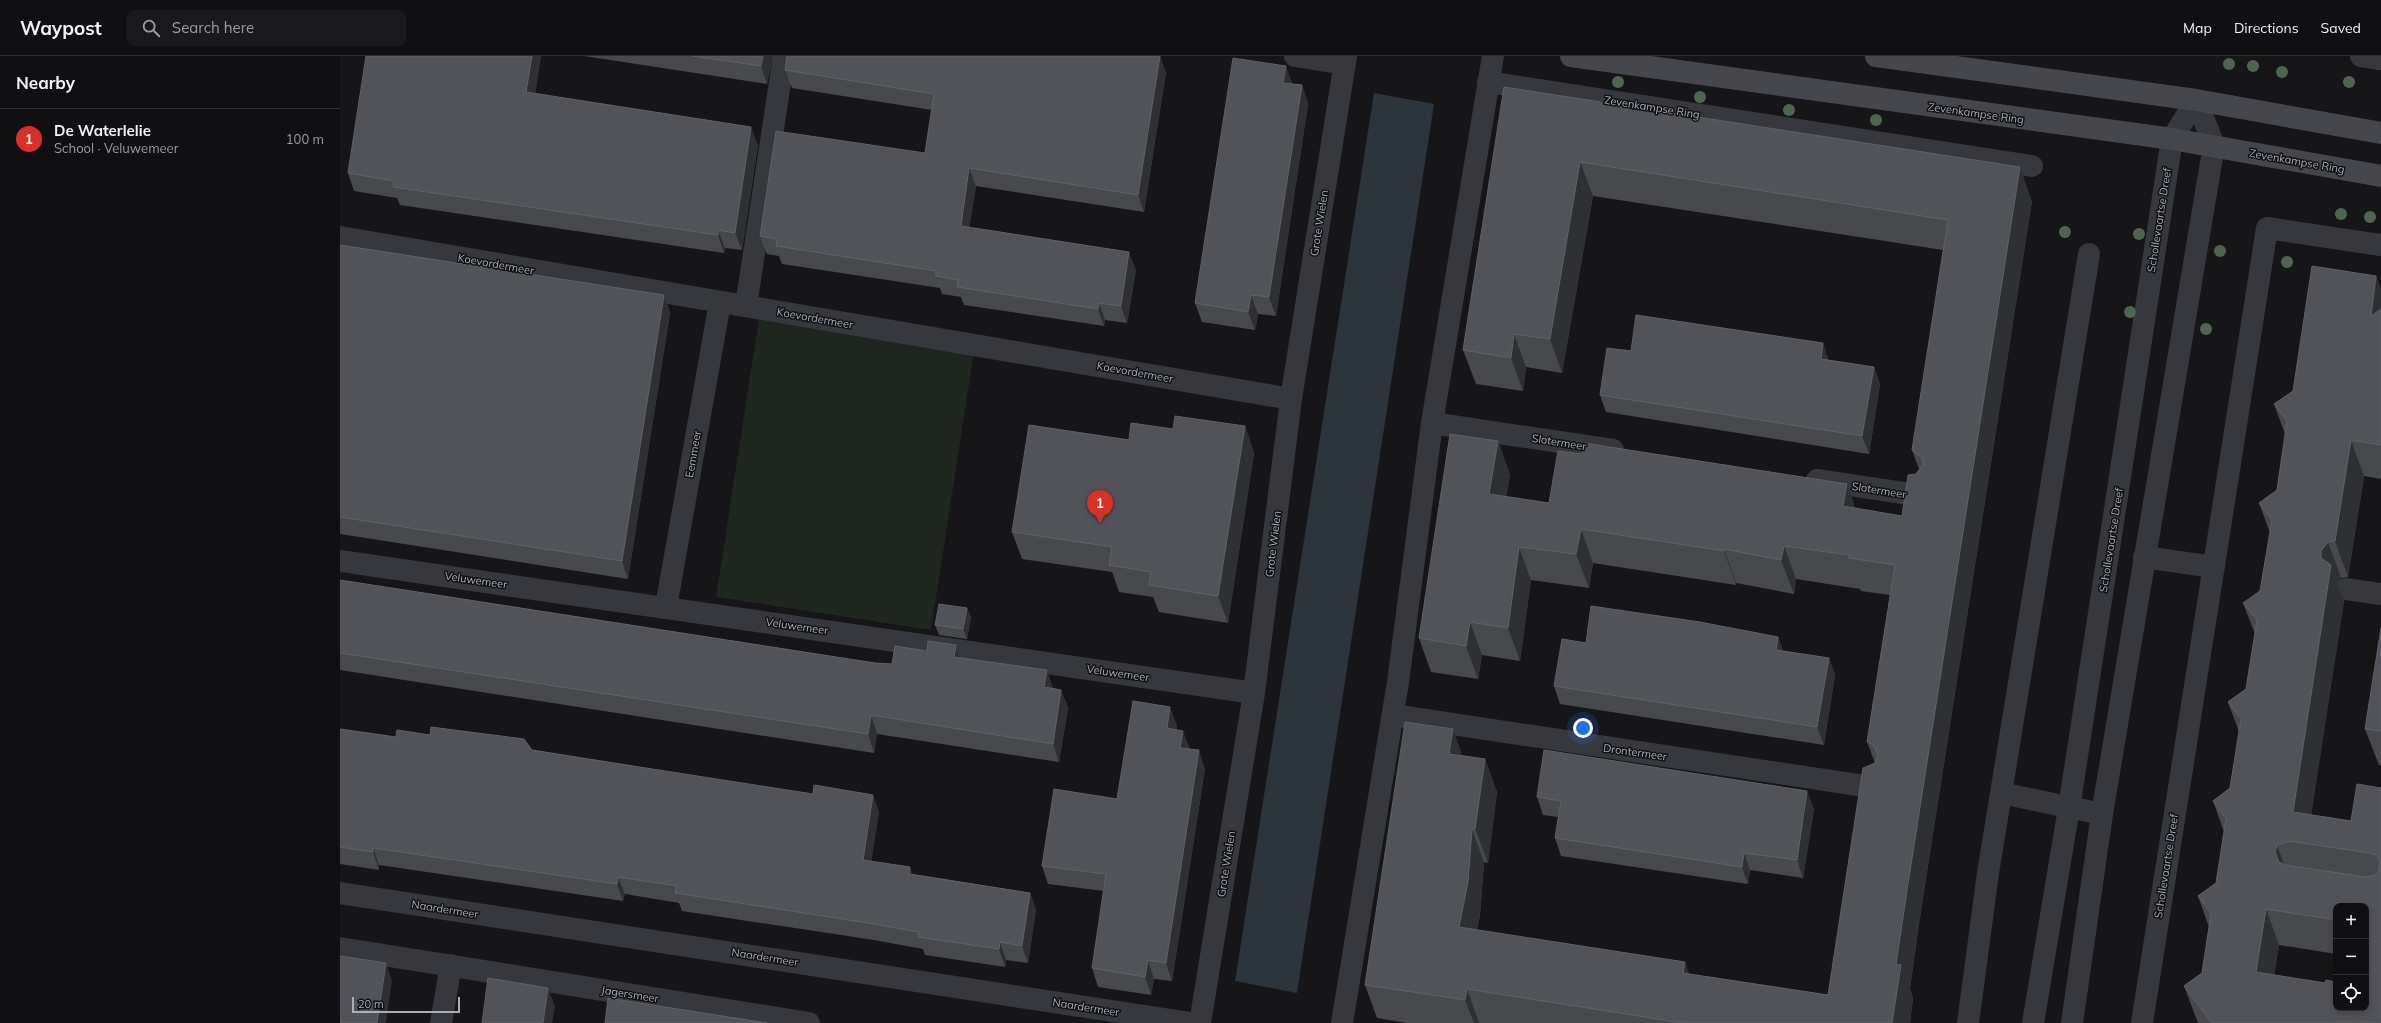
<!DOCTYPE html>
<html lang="en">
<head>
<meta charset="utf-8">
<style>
  body { margin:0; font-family:Mulish,sans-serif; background:#19191b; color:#f1f3f6 }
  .controls { position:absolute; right:12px; bottom:12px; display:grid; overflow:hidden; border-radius:8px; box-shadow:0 2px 6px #0003 }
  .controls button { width:36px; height:36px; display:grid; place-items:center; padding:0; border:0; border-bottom:1px solid #303032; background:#101012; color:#f1f3f6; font:20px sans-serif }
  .scale { position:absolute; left:12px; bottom:10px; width:108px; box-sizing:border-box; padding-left:4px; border:2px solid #a8adb8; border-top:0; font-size:11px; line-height:14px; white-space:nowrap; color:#a8adb8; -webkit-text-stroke:3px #111113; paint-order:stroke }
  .you { position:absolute; left:1243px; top:672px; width:14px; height:14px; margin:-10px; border:3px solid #fff; border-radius:50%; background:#1a73e8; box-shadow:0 0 0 6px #1a73e833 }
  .badge { display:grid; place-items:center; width:26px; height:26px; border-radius:50%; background:#d93025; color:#fff; font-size:13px; font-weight:700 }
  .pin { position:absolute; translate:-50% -33px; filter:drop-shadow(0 1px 2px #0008) }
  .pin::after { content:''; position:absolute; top:21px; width:14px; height:12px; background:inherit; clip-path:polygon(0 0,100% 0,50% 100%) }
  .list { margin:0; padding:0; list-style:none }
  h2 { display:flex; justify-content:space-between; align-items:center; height:52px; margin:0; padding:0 16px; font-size:17px }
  h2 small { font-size:13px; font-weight:400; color:#9c9d9f }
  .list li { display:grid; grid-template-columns:26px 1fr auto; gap:12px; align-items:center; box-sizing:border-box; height:60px; padding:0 16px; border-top:1px solid #303032 }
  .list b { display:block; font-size:15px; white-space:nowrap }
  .list p { margin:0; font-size:13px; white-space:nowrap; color:#9c9d9f }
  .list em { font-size:13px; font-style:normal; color:#9c9d9f }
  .icon { flex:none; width:22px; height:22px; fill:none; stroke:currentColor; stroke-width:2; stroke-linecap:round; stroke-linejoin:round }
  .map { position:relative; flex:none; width:2041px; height:967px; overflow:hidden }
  header { display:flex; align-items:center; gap:24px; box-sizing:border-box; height:56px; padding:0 20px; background:#101012; border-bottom:1px solid #303032 }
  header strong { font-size:19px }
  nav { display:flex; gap:22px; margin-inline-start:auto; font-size:14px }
  .search { width:280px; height:36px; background:#19191b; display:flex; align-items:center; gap:10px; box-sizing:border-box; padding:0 14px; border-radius:8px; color:#9c9d9f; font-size:15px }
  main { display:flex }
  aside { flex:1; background:#101012 }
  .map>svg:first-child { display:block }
</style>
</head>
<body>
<header>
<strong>Waypost</strong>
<div class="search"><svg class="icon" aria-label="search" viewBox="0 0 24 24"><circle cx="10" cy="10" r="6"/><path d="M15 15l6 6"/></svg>Search here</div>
<nav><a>Map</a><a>Directions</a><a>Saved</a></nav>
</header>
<main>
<aside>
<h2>Nearby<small></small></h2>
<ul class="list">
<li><span class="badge">1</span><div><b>De Waterlelie</b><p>School · Veluwemeer</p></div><em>100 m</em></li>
</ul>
</aside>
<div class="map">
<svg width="2041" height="967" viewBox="0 0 2041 967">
  <rect width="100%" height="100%" fill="#161618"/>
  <path fill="#1e261f" d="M419 262 634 296 591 574 376 541Z"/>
  <path fill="#2c353c" d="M1034 37 1094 48 957 937 895 925Z"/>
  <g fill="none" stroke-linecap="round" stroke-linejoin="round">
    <path stroke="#37383d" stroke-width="22" d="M406 250 444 0
      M2006 533 2041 538"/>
    <path stroke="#37383d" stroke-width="22" d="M955 0 1005 8
      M2021 0 2041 3
      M1148 26 1692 110
      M0 181 951 343
      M1092 367 1273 394
      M1477 424 1583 440
      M1804 501 1874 511
      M0 505 914 637
      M326 551 380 246
      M1053 659 1538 732
      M1661 737 1762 758
      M0 837 851 967
      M0 892 469 967
      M101 967 111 909
      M860 967 914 637 951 343 1006 0
      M1002 967 1058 626 1092 367 1153 0
      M1628 967 1648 817 1749 198
      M1802 967 1927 172 2041 189"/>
    <path stroke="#37383d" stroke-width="22" d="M1693 967 1729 752 1832 83 1856 44
      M1732 967 1762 758 1874 89 1856 44"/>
    <path stroke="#45474d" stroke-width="22" d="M1231 0 1832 83 2041 120
      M1536 0 1856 44 2041 77"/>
  </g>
  <g fill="#506452">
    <circle cx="1889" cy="8" r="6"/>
    <circle cx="1913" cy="10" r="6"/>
    <circle cx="1942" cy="16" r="6"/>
    <circle cx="1278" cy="26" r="6"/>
    <circle cx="2009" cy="26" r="6"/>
    <circle cx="1360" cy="41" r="6"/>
    <circle cx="1449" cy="54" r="6"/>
    <circle cx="1536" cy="64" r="6"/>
    <circle cx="2001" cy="158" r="6"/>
    <circle cx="2030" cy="161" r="6"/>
    <circle cx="1725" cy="176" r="6"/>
    <circle cx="1799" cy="178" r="6"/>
    <circle cx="1880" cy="195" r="6"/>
    <circle cx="1947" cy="206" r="6"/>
    <circle cx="1790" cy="256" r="6"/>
    <circle cx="1866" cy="273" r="6"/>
  </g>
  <path fill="#47494d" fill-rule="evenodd" d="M26 0H201L195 37 418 89 402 194 385 192 384 197 60 149 57 142 14 135 8 117Z
    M244 0H433L427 28Z
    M445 14 826 16 804 156 636 130 629 171 796 214 787 267 765 264 764 270 624 249 621 241 602 238 600 232 442 208 439 200 427 198 420 180 585 97 592 54 452 32Z
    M952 28 962 29 968 48 936 260 918 258 915 274 862 266 855 247Z
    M1164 31 1692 145 1580 861 1570 932 1573 942 1570 967H1067L1037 962 1025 929 1122 699 1145 703 1157 736 1148 807 1144 806 1140 859 1137 874 1349 918 1488 939 1535 707 1527 686 1550 539 1521 535 1520 533 1456 523 1454 538 1396 527V529L1253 507 1249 532 1191 524 1180 605 1142 599 1138 623 1091 616 1079 582 1158 385 1170 419 1166 441 1209 447 1515 452 1562 460 1576 418 1579 413 1572 394 1603 194 1253 140 1222 317 1186 311 1183 335 1136 328 1123 294Z
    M0 189 324 239 330 257 288 523 0 478Z
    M2036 220 2041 234V423L2024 420 2008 521 2001 522 1997 526 2004 545 1971 759 2011 765 2041 732V967H1858L1844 930 1862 917 1869 871 1858 840 1876 827 1884 776 1873 745 1890 732 1899 676 1888 646 1906 633 1915 578 1903 547 1920 535 1930 477 1919 447 1937 434 1945 378 1934 348 1953 335ZM1996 850H2026L1996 952 1985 927 1934 919 1939 889 1996 898Z
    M1291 295 1489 304 1534 311 1540 328 1529 398 1266 356 1260 339Z
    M905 370 914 397 888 567 819 556 813 541 779 536 772 516 682 503 672 476 789 384 833 373Z
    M0 524 535 607 552 608 587 595 616 589 621 601 713 632 721 634 728 652 719 706 537 678 534 697 0 614Z
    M627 552 631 562 627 583 599 579 595 569Z
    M2041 572V709H2039L2025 673Z
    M1438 581 1443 595 1489 602 1495 619 1484 689 1220 648 1214 630 1246 587Z
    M837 669 836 674 850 693 865 713 832 925 814 923 811 939 758 931 752 912 764 835 708 828 702 810 777 743Z
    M0 673 56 681 192 694 293 710 539 756 531 805 573 818 690 837 696 854 688 907 666 904 665 911 585 899 583 893 534 884 342 855 339 847 285 838 283 845 39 809V814L0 808Z
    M1197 741 1474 753 1463 822 1410 814 1408 828 1221 800 1215 782 1218 761 1203 759Z"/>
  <path fill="#2f3033" d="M192 0H201L193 53 186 36Z
    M423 0H433L427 28 421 10Z
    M820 0 826 16 804 156 798 139Z
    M946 10 953 29 943 27Z
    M962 29 968 48 936 260 929 241Z
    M411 71 418 89 402 194 395 177Z
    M1240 106 1253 140 1222 317 1210 283Z
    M1680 111 1692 145 1580 861 1570 932 1573 942 1570 967H1552L1556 908 1568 828Z
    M629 112 636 130 627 187 621 170Z
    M378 174 385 192 384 197 378 179Z
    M789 196 796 214 787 267 781 250Z
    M2036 220 2041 234V289L2031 260Z
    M324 239 330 257 288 523 282 505Z
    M911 239 918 258 915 274 908 256Z
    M759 247 765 264 764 270 758 253Z
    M1174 278 1186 311 1183 335 1171 302Z
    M1483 287 1489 305 1481 303Z
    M1534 311 1540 328 1529 398 1522 380Z
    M905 370 914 397 888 567 878 540Z
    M2011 384 2024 420 2008 521 1995 485Z
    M1158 385 1170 419 1161 471 1149 438Z
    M1507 428 1519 462 1503 450Z
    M1241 473 1253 507 1249 532 1236 498Z
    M1988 486 2001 522 1997 526 2004 545 1967 787 1953 756 1981 502V495Z
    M1444 490 1456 523 1454 538 1441 504Z
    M1179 491 1191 524 1180 605 1168 572Z
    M1384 493 1396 527V529L1384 495Z
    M627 552 631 562 627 583 623 573Z
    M1130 566 1142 599 1138 623 1126 590Z
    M1438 581 1444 599 1436 594Z
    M616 589 623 608 614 601Z
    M1489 602 1495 619 1484 689 1477 671Z
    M707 614 713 632 704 631Z
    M721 634 728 652 719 706 713 688Z
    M830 651 837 669 834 691 827 672Z
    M531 659 537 678 534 697 528 678Z
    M1113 673 1125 707 1109 698Z
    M843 675 850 693 840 692Z
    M859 694 865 713 832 925 826 907Z
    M1145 703 1157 736 1148 807 1135 773Z
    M1467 735 1474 753 1463 822 1457 804Z
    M533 739 539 756 529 821 523 804Z
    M1132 773 1144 806 1140 859 1131 904 1119 871Z
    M1937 789 1950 825 1948 832 1935 796Z
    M33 792 39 809V814L33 796Z
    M1404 797 1410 814 1408 828 1402 811Z
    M570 811 577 829 569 818Z
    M278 821 285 838 283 845 277 828Z
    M690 837 696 854 688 907 682 890Z
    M1926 853 1939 889 1929 952 1916 916Z
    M660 886 666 904 665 911 659 893Z
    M808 904 814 923 811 939 805 921Z
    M1345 906 1357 939 1343 917Z
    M46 907 52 925 46 967H37Z
    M208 932 215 950 212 967H203Z
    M1127 933 1139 967H1134L1125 944Z"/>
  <path fill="#525359" stroke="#5f6168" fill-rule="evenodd" d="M26 0H192L186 36 411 71 395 177 378 174V179L53 131 54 125 8 117Z
    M352 0H423L421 10Z
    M447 0H820L798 139 629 112 621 170 789 196 781 250 759 247 758 253 617 231 618 224 596 220V215L436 190 437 183 420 180 436 75 585 97 594 38 445 14Z
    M893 2 946 10 943 27 962 29 929 241 911 239 908 256 855 247Z
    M1164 31 1680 111 1568 828 1556 908 1561 909 1552 967H1343L1127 933 1125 944 1025 929 1065 666 1113 673 1109 698 1145 703 1135 773H1132L1128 826 1119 871 1345 906 1343 917 1488 939 1523 712 1535 707 1538 700 1534 689 1527 686 1555 509 1509 502V499L1444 490 1441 504 1384 493V495L1241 473 1236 498 1179 491 1168 572 1130 566 1126 590 1079 582 1110 378 1158 385 1149 438 1209 447 1218 395 1242 398 1244 387 1507 428 1503 450 1562 460 1568 419 1576 418 1583 409 1582 402 1572 394 1608 164 1240 106 1210 283 1174 278 1171 302 1123 294Z
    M0 189 324 239 282 505 0 461Z
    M1972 210 2036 220 2031 260 2041 253V389L2011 384 1995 485 1988 486 1981 495V502L1991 509 1953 756 2011 765 2017 728 2041 732V967H1872L1844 930 1862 917 1871 858 1858 840 1876 827 1886 763 1873 745 1890 732 1901 663 1888 646 1906 633 1917 564 1903 547 1920 535 1932 464 1919 447 1937 434 1947 365 1934 348 1953 335ZM1949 785 2030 797 2036 799 2040 805 2038 816 2033 820 2026 821 1945 809 1939 806 1935 796 1937 789ZM1996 850H2026V952H1996V926L1986 924 1985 927 1916 916 1926 853 1996 864Z
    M1296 259 1483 287 1481 303 1534 311 1522 380 1260 339 1267 292 1291 295Z
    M835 360 905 370 878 540 809 529 811 516 769 509 772 491 672 476 689 369 789 384 791 367 833 373Z
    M0 524 535 607 552 608 555 590 587 595 588 585 616 589 614 601 707 614 704 631 721 634 713 688 531 659 528 678 0 597Z
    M599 548 627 552 623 573 595 569Z
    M1251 550 1360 566 1438 581 1436 594 1489 602 1477 671 1214 630 1222 583 1246 587Z
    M2041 572V675L2025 673Z
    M793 645 830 651 827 672 843 675 840 692 859 694 826 907 808 904 805 921 752 912 766 818 702 810 714 733 777 743Z
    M91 671 184 683 192 694 293 710 473 738 474 729 533 739 523 804 570 811 569 818 690 837 682 890 660 886 659 893 578 881 579 876 528 867 335 837 337 830 278 821 277 828 33 792V796L0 791V673L56 681 57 674 90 679Z
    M1204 694 1467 735 1457 804 1404 797 1402 811 1215 782 1221 745 1197 741Z
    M0 900 46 907 37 967H0Z
    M148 922 208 932 203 967H142Z
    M268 942 427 967H265Z"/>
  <g text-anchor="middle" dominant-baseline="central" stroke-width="3" stroke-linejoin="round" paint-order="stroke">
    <g font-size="11" fill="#a8adb8" stroke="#111113">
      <text transform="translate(1312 51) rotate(9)">Zevenkampse Ring</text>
      <text transform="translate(1636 57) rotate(8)">Zevenkampse Ring</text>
      <text transform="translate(1957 105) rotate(10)">Zevenkampse Ring</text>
      <text transform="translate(1819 164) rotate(-81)">Schollevaartse Dreef</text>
      <text transform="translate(979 167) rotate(-81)">Grote Wielen</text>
      <text transform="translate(156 208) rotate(10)">Koevordermeer</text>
      <text transform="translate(475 262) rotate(10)">Koevordermeer</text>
      <text transform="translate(795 316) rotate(10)">Koevordermeer</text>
      <text transform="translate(1219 386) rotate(9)">Slotermeer</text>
      <text transform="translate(353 398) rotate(-80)">Eemmeer</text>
      <text transform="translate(1539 434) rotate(9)">Slotermeer</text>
      <text transform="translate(1771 484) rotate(-81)">Schollevaartse Dreef</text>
      <text transform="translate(933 488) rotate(-83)">Grote Wielen</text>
      <text transform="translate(136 524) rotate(8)">Veluwemeer</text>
      <text transform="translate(457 570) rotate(8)">Veluwemeer</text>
      <text transform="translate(778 617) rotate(8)">Veluwemeer</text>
      <text transform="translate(1295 696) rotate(8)">Drontermeer</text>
      <text transform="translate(886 808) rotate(-81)">Grote Wielen</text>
      <text transform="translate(1826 810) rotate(-81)">Schollevaartse Dreef</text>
      <text transform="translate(105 853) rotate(9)">Naardermeer</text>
      <text transform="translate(425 901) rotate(9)">Naardermeer</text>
      <text transform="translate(290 938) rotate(9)">Jagersmeer</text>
      <text transform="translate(746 951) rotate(9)">Naardermeer</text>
    </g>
  </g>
</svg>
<div class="controls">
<button>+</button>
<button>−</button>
<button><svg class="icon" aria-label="locate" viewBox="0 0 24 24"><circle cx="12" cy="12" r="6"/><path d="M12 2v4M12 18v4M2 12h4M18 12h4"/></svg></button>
</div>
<div class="scale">20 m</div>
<div class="you"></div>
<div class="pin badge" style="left:760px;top:467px">1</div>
</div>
</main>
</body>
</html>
